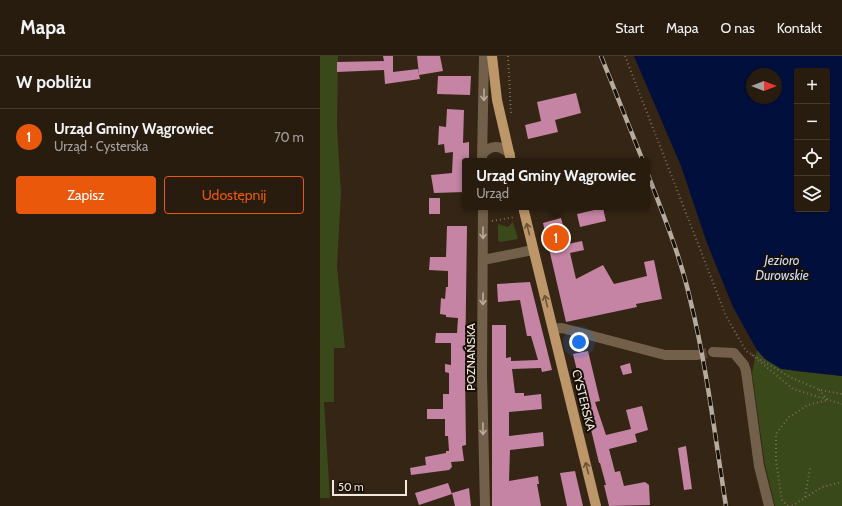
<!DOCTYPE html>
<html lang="pl">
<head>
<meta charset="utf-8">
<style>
  body { margin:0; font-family:Cabin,sans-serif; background:#34291d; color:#f1f3f6 }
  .controls { position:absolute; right:12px; top:12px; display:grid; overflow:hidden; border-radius:4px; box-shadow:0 1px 3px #0004 }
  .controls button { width:36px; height:36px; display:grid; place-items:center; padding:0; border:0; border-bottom:1px solid #443a2f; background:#281c0f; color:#f1f3f6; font:20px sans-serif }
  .compass { position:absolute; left:426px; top:12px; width:36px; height:36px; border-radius:50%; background:#281c0f; box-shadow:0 1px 3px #0004; rotate:90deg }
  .scale { position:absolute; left:12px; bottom:10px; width:75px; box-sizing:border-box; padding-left:4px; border:2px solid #f4e9de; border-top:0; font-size:11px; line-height:14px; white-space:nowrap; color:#f4e9de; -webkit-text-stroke:3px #171008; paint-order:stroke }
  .you { position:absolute; left:259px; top:286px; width:14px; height:14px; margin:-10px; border:3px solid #fff; border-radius:50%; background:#1a73e8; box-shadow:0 0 0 6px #1a73e833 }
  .badge { display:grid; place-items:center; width:26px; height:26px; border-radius:50%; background:#ea580c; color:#fff; font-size:13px; font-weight:700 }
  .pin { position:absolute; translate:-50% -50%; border:2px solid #fff; box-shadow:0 1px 4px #0006 }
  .popup { position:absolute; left:142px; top:102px; width:188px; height:52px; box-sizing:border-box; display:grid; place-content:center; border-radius:4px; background:#281c0f; filter:drop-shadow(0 1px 3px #0005); font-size:13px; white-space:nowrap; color:#a5a19e }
  .popup b { font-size:15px; color:#f1f3f6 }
  .popup::after { content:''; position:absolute; left:50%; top:100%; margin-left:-8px; border:8px solid transparent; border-top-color:#281c0f }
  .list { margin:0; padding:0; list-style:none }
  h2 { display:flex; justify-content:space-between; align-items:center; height:52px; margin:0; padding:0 16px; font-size:17px }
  h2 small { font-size:13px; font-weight:400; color:#a5a19e }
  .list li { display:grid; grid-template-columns:26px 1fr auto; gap:12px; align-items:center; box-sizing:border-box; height:56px; padding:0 16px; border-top:1px solid #443a2f }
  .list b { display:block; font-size:15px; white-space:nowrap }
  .list p { margin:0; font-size:13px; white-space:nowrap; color:#a5a19e }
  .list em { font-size:13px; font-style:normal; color:#a5a19e }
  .actions { display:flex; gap:8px; padding:12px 16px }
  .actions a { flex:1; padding:9px 0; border:1px solid #ea580c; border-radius:4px; text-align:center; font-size:14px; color:#ea580c }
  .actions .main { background:#ea580c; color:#fff }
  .icon { flex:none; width:22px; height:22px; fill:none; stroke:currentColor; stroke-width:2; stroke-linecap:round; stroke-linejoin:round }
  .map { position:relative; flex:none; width:522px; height:450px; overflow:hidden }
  header { display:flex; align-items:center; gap:24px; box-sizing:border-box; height:56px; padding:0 20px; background:#281c0f; border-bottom:1px solid #443a2f }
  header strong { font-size:19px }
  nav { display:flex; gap:22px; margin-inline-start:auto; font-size:14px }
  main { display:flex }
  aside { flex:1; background:#281c0f }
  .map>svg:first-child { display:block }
</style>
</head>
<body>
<header>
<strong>Mapa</strong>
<nav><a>Start</a><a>Mapa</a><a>O nas</a><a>Kontakt</a></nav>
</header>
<main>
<aside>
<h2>W pobliżu<small></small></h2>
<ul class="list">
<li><span class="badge">1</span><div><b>Urząd Gminy Wągrowiec</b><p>Urząd · Cysterska</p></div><em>70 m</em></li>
</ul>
<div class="actions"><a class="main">Zapisz</a><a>Udostępnij</a></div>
</aside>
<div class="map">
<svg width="522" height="450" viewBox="0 0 522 450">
  <rect width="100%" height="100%" fill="#352514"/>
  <path fill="#3a4919" d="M0 0H18L17 71 21 137 17 210 25 292H14V346H4L10 442H0Z
    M193 166 198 183 180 186 178 184V168L188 171Z
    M437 294 474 315 522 320V450H455L445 409 432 317Z"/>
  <path fill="#000f3b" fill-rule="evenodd" d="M314 0H522V320L461 313 445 303 437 294 413 251 387 187 361 110ZM477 15H507V153H477ZM432 18H456V42H432Z"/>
  <path fill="#c584a4" d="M63 0H73V16L98 13 99 19 97 0H120L123 15 99 19 100 23 65 28 64 14 17 16V6L64 5Z
    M118 20H151L150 39 117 38Z
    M256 37 261 57 235 64 238 76 208 83 205 69 221 65 217 46Z
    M127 53 144 54 143 87 149 86V105H145V136L114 137 111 119 132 117 133 96 125 97 124 88 118 89 119 70 126 71Z
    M109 142H120V158H109Z
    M283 152 286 165 260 171 257 158Z
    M241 162 248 188 262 185 264 194 250 197 256 223 283 209 294 228 327 220 324 206 334 204 342 243 316 248 317 251 246 266 223 167Z
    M127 170H147L145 318 146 389 142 390 144 405 131 406 132 411 129 414 91 419 90 412 106 409 105 401 126 397V395H129L128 380H125V363H107V353H123V338H129V317L125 316V308L131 309V287H115L116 277H137L138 262 126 261V259L120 258 121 242 125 243 126 231H128V215L109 214 110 201H126Z
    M210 226 232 314 222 316 221 312 192 313 195 337H204V340L221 338 222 353 189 356V380L223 376 224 390 190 394 189 425 218 420 219 428H217L221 450H172V269H186V302L191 301V305L218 304 211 280H207L200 244 178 246 177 228Z
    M268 295 280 345 275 346 286 379 311 373 306 354 322 350 328 374 315 378 317 386 289 393 295 416 300 415 304 430 325 426 329 429 330 449 289 450 284 429H286L280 407H279L253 298Z
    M310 307 312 317 303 319 300 310Z
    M366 390 372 433 364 434 358 392Z
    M255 415 263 450H247L240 417Z
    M128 427 132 438 99 449 95 437Z
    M149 432 151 450H135L132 437Z"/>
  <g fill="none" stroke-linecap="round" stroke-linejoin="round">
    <path stroke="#524232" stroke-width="10" stroke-dasharray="10 5" stroke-linecap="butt" d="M377 299 393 296"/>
    <path stroke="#7b6d5e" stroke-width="2" stroke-dasharray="1 3" stroke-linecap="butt" d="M188 0 191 57
      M305 0 406 260 426 295 470 321 500 334 522 338
      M172 165 195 161
      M432 299 473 333 522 348
      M485 441 490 412
      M468 450 462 444 456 405V378L469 361 488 349 508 344 499 334
      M472 450 502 431 522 426"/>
    <path stroke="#73604b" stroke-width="10" d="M162 99C170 88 181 89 190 98
      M162 105 164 0
      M163 151 162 318 165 450
      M163 204 213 194
      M233 273 242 272 345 299H377
      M393 296 414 297 424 309 426 315 439 410 449 450"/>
    <path stroke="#bd976a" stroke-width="10" d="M172 0 177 44 191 105
      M203 151 276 450"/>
    <g stroke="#b7ab9e" stroke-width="4.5">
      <path id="rail" d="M281 0 323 105
        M327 116C343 158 360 199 370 243 387 311 395 381 406 450"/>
    </g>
    <use href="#rail" stroke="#171008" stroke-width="3" stroke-dasharray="9" stroke-linecap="butt"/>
  </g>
  <defs><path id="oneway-shaft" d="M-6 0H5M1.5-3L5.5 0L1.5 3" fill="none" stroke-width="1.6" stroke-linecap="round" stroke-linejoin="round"/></defs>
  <g stroke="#baab9c">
    <use href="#oneway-shaft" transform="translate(164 39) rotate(91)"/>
    <use href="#oneway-shaft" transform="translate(163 177) rotate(90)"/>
    <use href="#oneway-shaft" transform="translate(163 243) rotate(91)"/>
    <use href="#oneway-shaft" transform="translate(163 373) rotate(89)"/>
  </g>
  <g stroke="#6a5439">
    <use href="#oneway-shaft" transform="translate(208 173) rotate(-104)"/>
    <use href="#oneway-shaft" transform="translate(226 245) rotate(-104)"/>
    <use href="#oneway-shaft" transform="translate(267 412) rotate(-104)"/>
  </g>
  <g text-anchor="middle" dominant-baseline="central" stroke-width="4" stroke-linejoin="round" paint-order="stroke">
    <g font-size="12" fill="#f4e9de" stroke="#171008">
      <text transform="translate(150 301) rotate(-90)">POZNAŃSKA</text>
      <text transform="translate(264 344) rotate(76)">CYSTERSKA</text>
    </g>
    <g font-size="13" font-style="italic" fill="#ccddfd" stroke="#171008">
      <text x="462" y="204">Jezioro<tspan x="462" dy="15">Durowskie</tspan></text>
    </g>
  </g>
</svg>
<div class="controls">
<button>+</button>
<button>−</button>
<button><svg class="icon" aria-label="locate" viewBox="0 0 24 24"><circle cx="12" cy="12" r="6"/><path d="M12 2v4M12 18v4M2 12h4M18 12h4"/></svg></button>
<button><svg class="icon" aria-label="layers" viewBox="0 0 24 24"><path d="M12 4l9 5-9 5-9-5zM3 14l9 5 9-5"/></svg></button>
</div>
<svg class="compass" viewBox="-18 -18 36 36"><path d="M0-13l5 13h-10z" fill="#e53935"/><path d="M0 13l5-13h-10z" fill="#a5a19e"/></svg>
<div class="scale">50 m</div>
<div class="you"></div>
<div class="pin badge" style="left:236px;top:182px">1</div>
<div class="popup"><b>Urząd Gminy Wągrowiec</b>Urząd</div>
</div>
</main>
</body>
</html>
